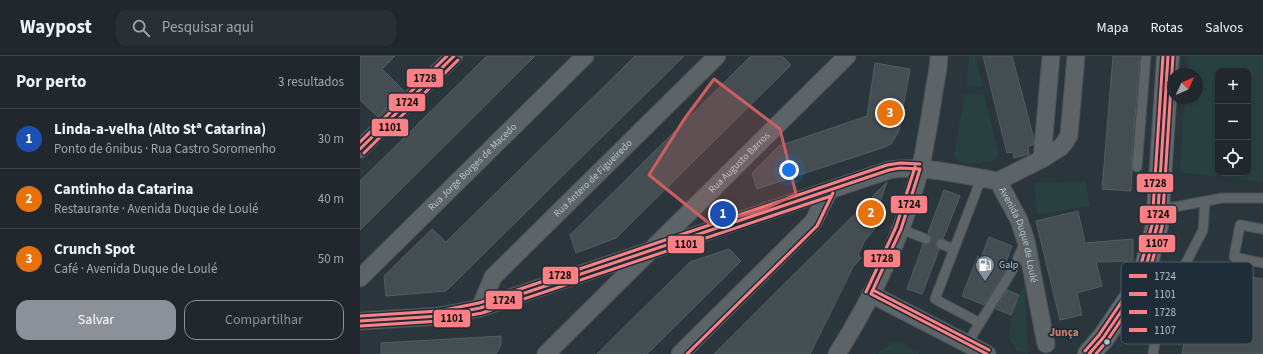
<!DOCTYPE html>
<html lang="pt">
<head>
<meta charset="utf-8">
<style>
  body { margin:0; font-family:"Source Sans 3",sans-serif; background:#283035; color:#f1f3f6 }
  .controls { position:absolute; right:12px; top:12px; display:grid; overflow:hidden; border-radius:8px; box-shadow:0 2px 6px #0003 }
  .controls button { width:36px; height:36px; display:grid; place-items:center; padding:0; border:0; border-bottom:1px solid #3d4449; background:#20282d; color:#f1f3f6; font:20px sans-serif }
  .compass { position:absolute; left:807px; top:12px; width:36px; height:36px; border-radius:50%; background:#20282d; box-shadow:0 2px 6px #0003; rotate:46deg }
  .you { position:absolute; left:429px; top:114px; width:14px; height:14px; margin:-10px; border:3px solid #fff; border-radius:50%; background:#1a73e8; box-shadow:0 0 0 6px #1a73e833 }
  .badge { display:grid; place-items:center; width:26px; height:26px; border-radius:50%; background:#8c9099; color:#fff; font-size:13px; font-weight:700 }
  .pin { position:absolute; translate:-50% -50%; border:2px solid #fff; box-shadow:0 1px 4px #0006 }
  .list { margin:0; padding:0; list-style:none }
  h2 { display:flex; justify-content:space-between; align-items:center; height:52px; margin:0; padding:0 16px; font-size:17px }
  h2 small { font-size:13px; font-weight:400; color:#a2a6aa }
  .list li { display:grid; grid-template-columns:26px 1fr auto; gap:12px; align-items:center; box-sizing:border-box; height:60px; padding:0 16px; border-top:1px solid #3d4449 }
  .list b { display:block; font-size:15px; white-space:nowrap }
  .list p { margin:0; font-size:13px; white-space:nowrap; color:#a2a6aa }
  .list em { font-size:13px; font-style:normal; color:#a2a6aa }
  .actions { display:flex; gap:8px; padding:12px 16px }
  .actions a { flex:1; padding:9px 0; border:1px solid #8c9099; border-radius:12px; text-align:center; font-size:14px; color:#8c9099 }
  .actions .main { background:#8c9099; color:#fff }
  .icon { flex:none; width:22px; height:22px; fill:none; stroke:currentColor; stroke-width:2; stroke-linecap:round; stroke-linejoin:round }
  .map { position:relative; flex:none; width:903px; height:298px; overflow:hidden }
  header { display:flex; align-items:center; gap:24px; box-sizing:border-box; height:56px; padding:0 20px; background:#20282d; border-bottom:1px solid #3d4449 }
  header strong { font-size:19px }
  nav { display:flex; gap:22px; margin-inline-start:auto; font-size:14px }
  .search { width:280px; height:36px; background:#283035; display:flex; align-items:center; gap:10px; box-sizing:border-box; padding:0 14px; border-radius:12px; color:#a2a6aa; font-size:15px }
  main { display:flex }
  aside { flex:1; background:#20282d }
  .map>svg:first-child { display:block }
</style>
</head>
<body>
<header>
<strong>Waypost</strong>
<div class="search"><svg class="icon" aria-label="search" viewBox="0 0 24 24"><circle cx="10" cy="10" r="6"/><path d="M15 15l6 6"/></svg>Pesquisar aqui</div>
<nav><a>Mapa</a><a>Rotas</a><a>Salvos</a></nav>
</header>
<main>
<aside>
<h2>Por perto<small>3 resultados</small></h2>
<ul class="list">
<li><span class="badge" style="background:#1a4fb4">1</span><div><b>Linda-a-velha (Alto Stª Catarina)</b><p>Ponto de ônibus · Rua Castro Soromenho</p></div><em>30 m</em></li>
<li><span class="badge" style="background:#e8710a">2</span><div><b>Cantinho da Catarina</b><p>Restaurante · Avenida Duque de Loulé</p></div><em>40 m</em></li>
<li><span class="badge" style="background:#e8710a">3</span><div><b>Crunch Spot</b><p>Café · Avenida Duque de Loulé</p></div><em>50 m</em></li>
</ul>
<div class="actions"><a class="main">Salvar</a><a>Compartilhar</a></div>
</aside>
<div class="map">
<svg width="903" height="298" viewBox="0 0 903 298">
  <rect width="100%" height="100%" fill="#2b363c"/>
  <path fill="#284140" fill-rule="evenodd" d="M609 0H615L623 31 607 29Z
    M828 0H903V126L820 116 825 42H837V18H827ZM858 15H888V117H858Z
    M605 37 624 39 638 95 637 102C629 108 607 108 598 105L594 100Z
    M725 125 730 150 677 158 674 127Z
    M665 229 668 298 657 294 648 281C651 261 654 246 665 229Z
    M537 285 560 298H518L520 295Z"/>
  <path fill="#444d51" stroke="#535c63" d="M0 0H35L22 13 44 35 18 61 0 44Z
    M127 0H175L0 174V125Z
    M275 0H324L86 235 26 240 24 220 72 173 86 186Z
    M391 0H422L431 9 256 182 216 197 210 179Z
    M623 0H652L674 83 673 89 668 90 669 98 654 102 653 96 647 97Z
    M753 0H780L771 111 772 115 771 135 742 133Z
    M515 7 550 13 539 75 531 88 525 91 397 133 392 117 419 90 507 60Z
    M527 126 512 170 515 173 505 184 498 199 501 202 493 211 450 298H354Z
    M584 134 600 140 583 183H578L575 186 576 191 579 194 562 238 547 233 563 188 567 189 572 185 571 180 568 177Z
    M718 155 725 187 773 183V205L736 206 742 230 717 237 722 259 700 264 676 165Z
    M629 181 652 190 644 211H647L646 213 624 249 602 240 618 200 621 202Z
    M369 193 381 205 287 298H237L330 206Z
    M836 212 903 223V298H822Z
    M647 234 659 239 651 259 636 253Z
    M141 280V289L136 298H21V287Z"/>
  <g fill="none" stroke-linecap="round" stroke-linejoin="round">
    <g stroke="#4a5156" stroke-width="11">
      <path id="lane" d="M777 111 786 0
        M799 154 862 142H903
        M541 173 566 183
        M903 173 880 169 874 201 903 207
        M581 188 594 193
        M620 267 575 243 621 123
        M607 288 653 213 664 188
        M793 298 800 257 843 174 845 145"/>
    </g>
    <g stroke="#4a5156" stroke-width="19">
      <g id="street">
        <path d="M0 93 94 0"/>
        <path d="M682 103 691 0"/>
        <path d="M638 125 682 103 701 91 705 86 709 79 716 0"/>
        <path id="s1" d="M0 222 225 0"/>
        <path d="M511 238 627 298"/>
        <path id="s2" d="M120 252 133 221 357 0"/>
        <path id="s3" d="M0 265 80 260 120 252 529 114C560 108 606 120 638 125L659 164 666 185 686 288"/>
        <path id="s4" d="M186 298 487 0"/>
        <path d="M320 298 453 166 469 135"/>
        <path d="M477 298C513 241 543 179 560 113 568 80 572 45 578 12L579 0"/>
      </g>
    </g>
    <g stroke="#4a5156" stroke-width="24">
      <path id="secondary" d="M729 298 743 282 782 225 797 170 808 0"/>
    </g>
    <use href="#lane" stroke="#5c6468" stroke-width="9"/>
    <use href="#street" stroke="#5c6468" stroke-width="17"/>
    <use href="#secondary" stroke="#60686e" stroke-width="22"/>
    <g stroke="#1e2d37" stroke-width="6">
      <path id="bus-1" d="M0 93 94 0
        M511 238 541 173 560 113
        M511 238 627 298
        M0 265 80 260 120 252 529 114 540 112 560 113
        M729 298 743 282 782 225 797 170 808 0"/>
    </g>
    <g stroke="#1e2d37" stroke-width="6">
      <path id="bus-2" d="M4 97 98 4
        M0 270 80 265 122 257 471 140
        M327 298 457 170 473 137"/>
    </g>
    <g stroke="#1e2d37" stroke-width="6">
      <path id="bus-3" d="M0 86 87 0
        M513 234 629 294
        M506 236 536 171 555 111
        M0 260 79 255 119 247 527 109 540 107 560 108
        M725 295 739 279 777 223 792 169 803 0"/>
    </g>
    <g stroke="#1e2d37" stroke-width="6">
      <path id="bus-4" d="M736 298 747 285 786 227 802 171 813 0"/>
    </g>
    <use href="#bus-1" stroke="#ff8084" stroke-width="3"/>
    <use href="#bus-2" stroke="#ff8084" stroke-width="3"/>
    <use href="#bus-3" stroke="#ff8084" stroke-width="3"/>
    <use href="#bus-4" stroke="#ff8084" stroke-width="3"/>
  </g>
  <path fill="#cb5e61" fill-opacity="0.2" stroke="#cb5e61" stroke-width="3" stroke-linejoin="round" d="M354 23 420 73 436 138 403 154 350 168 289 119 323 65Z"/>
  <defs>
    <g id="fuel-pin" transform="scale(1)"><path d="M0 17L-7.5 6A9.5 9.5 0 1 1 7.5 6Z" fill="#85919a" stroke="#1e2d37"/><path d="M-5.5-6h7V0h2V4h1.3V-2.5L3-4.5l.8-.8L6-3V5H2.5V1h-1V6h-7ZM-4.2-4.7v3.2H.2V-4.7Z" fill="#fff"/></g>
  </defs>
  <g fill-rule="evenodd">
    <use href="#fuel-pin" x="625" y="209"/>
  </g>
  <circle fill="#b6c2cc" stroke="#1e2d37" stroke-width="1.5" cx="747" cy="286" r="3.5"/>
  <g text-anchor="middle" dominant-baseline="central" stroke-width="4" stroke-linejoin="round" paint-order="stroke">
    <g font-size="10" fill="#b6c2cc" stroke="#1e2d37">
      <text stroke="none"><textPath href="#s4" startOffset="272">Rua Augusto Barros</textPath></text>
      <text stroke="none"><textPath href="#s1" startOffset="158">Rua Jorge Borges de Macedo</textPath></text>
      <text stroke="none"><textPath href="#s2" startOffset="174">Rua Antero de Figueiredo</textPath></text>
      <text stroke="none"><textPath href="#s3" startOffset="721">Avenida Duque de Loulé</textPath></text>
    </g>
    <g font-size="10" fill="#b6c2cc" stroke="#1e2d37" text-anchor="start">
      <text x="639" y="209">Galp</text>
    </g>
    <g font-size="11" font-weight="bold" fill="#d98164" stroke="#1e2d37">
      <text x="704" y="276">Junça</text>
    </g>
  </g>
  <rect x="761" y="206" width="132" height="82" rx="6" fill="#1e2d37" stroke="#4c5a64" stroke-width="1"/>
  <rect x="769" y="218" width="18" height="4" fill="#ff8084"/>
  <rect x="769" y="236" width="18" height="4" fill="#ff8084"/>
  <rect x="769" y="254" width="18" height="4" fill="#ff8084"/>
  <rect x="769" y="272" width="18" height="4" fill="#ff8084"/>
  <g font-size="11" fill="#b6c2cc">
    <text x="794" y="224">1724</text>
    <text x="794" y="242">1101</text>
    <text x="794" y="260">1728</text>
    <text x="794" y="278">1107</text>
  </g>
  <g stroke="#1e2d37" stroke-width="1.5">
    <rect x="46" y="12" width="38" height="20" rx="4" fill="#ff8084"/>
    <rect x="28" y="37" width="38" height="19" rx="4" fill="#ff8084"/>
    <rect x="11" y="62" width="38" height="19" rx="4" fill="#ff8084"/>
    <rect x="776" y="117" width="38" height="20" rx="4" fill="#ff8084"/>
    <rect x="530" y="139" width="38" height="19" rx="4" fill="#ff8084"/>
    <rect x="779" y="149" width="38" height="19" rx="4" fill="#ff8084"/>
    <rect x="778" y="178" width="38" height="19" rx="4" fill="#ff8084"/>
    <rect x="307" y="179" width="38" height="19" rx="4" fill="#ff8084"/>
    <rect x="503" y="193" width="38" height="19" rx="4" fill="#ff8084"/>
    <rect x="182" y="210" width="37" height="19" rx="4" fill="#ff8084"/>
    <rect x="125" y="234" width="38" height="20" rx="4" fill="#ff8084"/>
    <rect x="73" y="253" width="38" height="19" rx="4" fill="#ff8084"/>
  </g>
  <g font-size="11" text-anchor="middle" font-weight="bold" fill="#111">
    <text x="65" y="26">1728</text>
    <text x="47" y="50">1724</text>
    <text x="30" y="75">1101</text>
    <text x="795" y="131">1728</text>
    <text x="549" y="152">1724</text>
    <text x="798" y="162">1724</text>
    <text x="797" y="191">1107</text>
    <text x="326" y="192">1101</text>
    <text x="522" y="206">1728</text>
    <text x="200" y="223">1728</text>
    <text x="144" y="248">1724</text>
    <text x="92" y="266">1101</text>
  </g>
</svg>
<div class="controls">
<button>+</button>
<button>−</button>
<button><svg class="icon" aria-label="locate" viewBox="0 0 24 24"><circle cx="12" cy="12" r="6"/><path d="M12 2v4M12 18v4M2 12h4M18 12h4"/></svg></button>
</div>
<svg class="compass" viewBox="-18 -18 36 36"><path d="M0-13l5 13h-10z" fill="#e53935"/><path d="M0 13l5-13h-10z" fill="#a2a6aa"/></svg>
<div class="you"></div>
<div class="pin badge" style="left:363px;top:158px;background:#1a4fb4">1</div>
<div class="pin badge" style="left:511px;top:157px;background:#e8710a">2</div>
<div class="pin badge" style="left:530px;top:57px;background:#e8710a">3</div>
</div>
</main>
</body>
</html>
